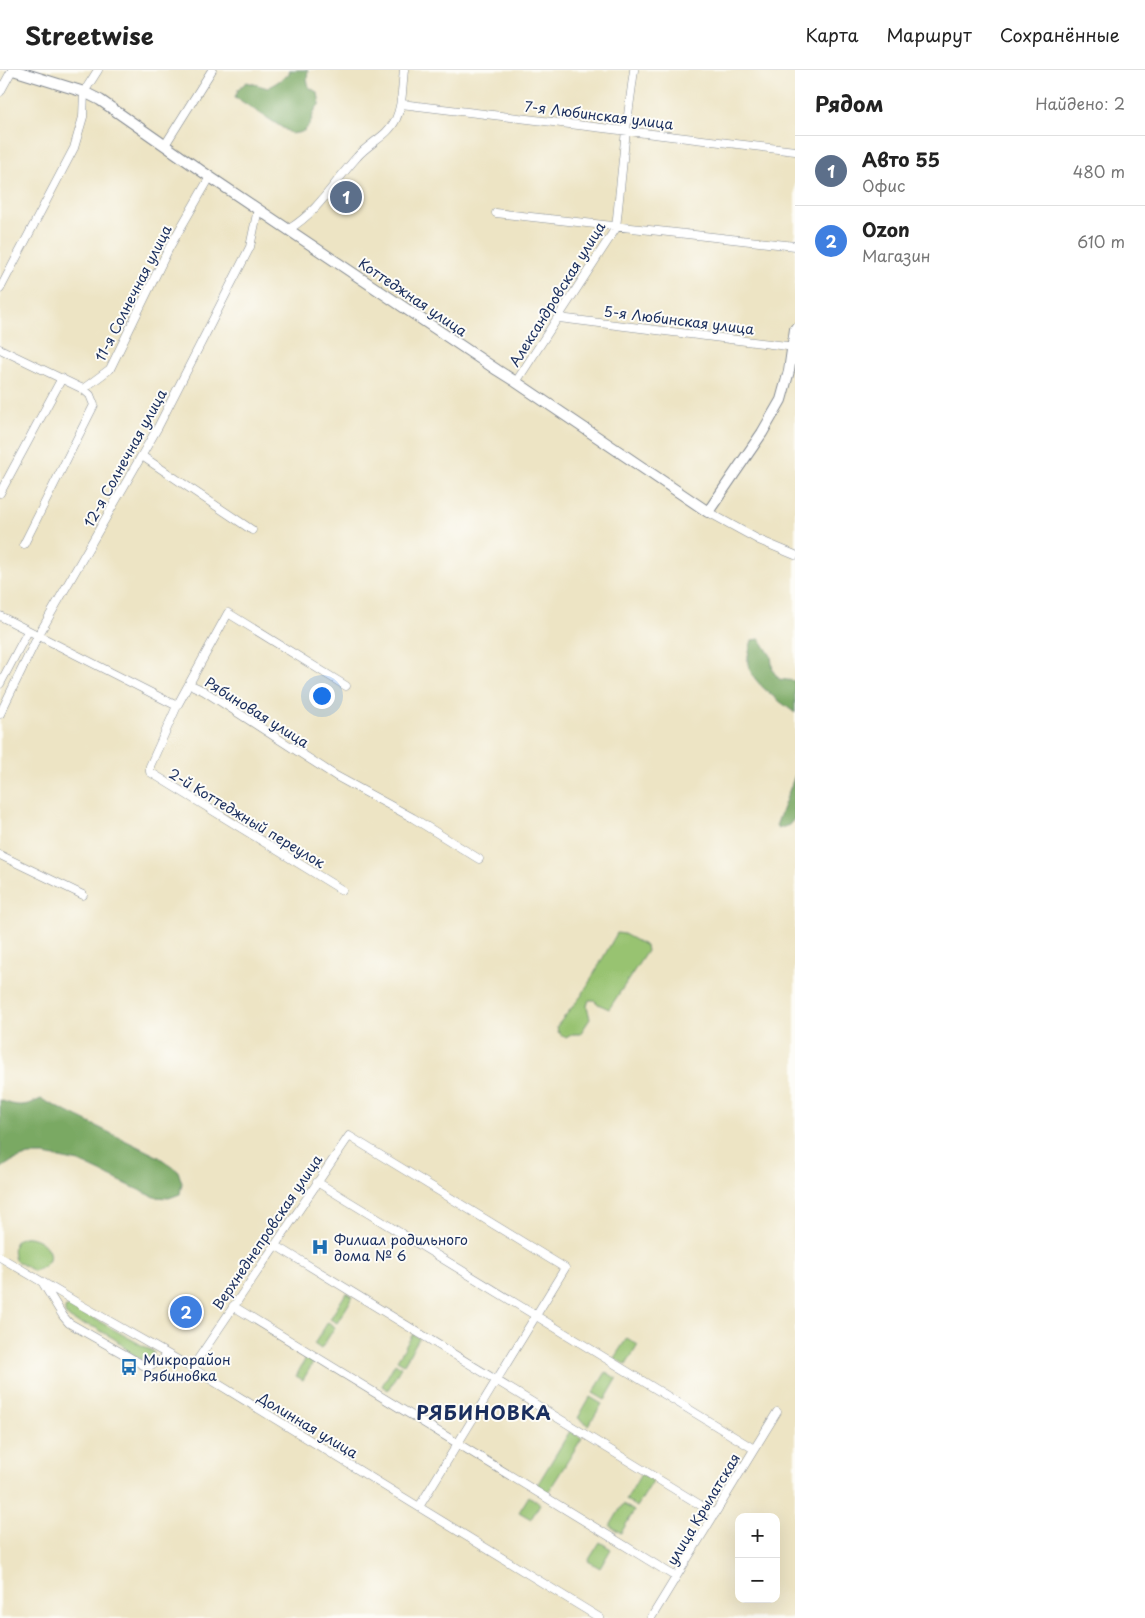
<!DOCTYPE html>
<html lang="ru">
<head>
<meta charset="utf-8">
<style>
  body { margin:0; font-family:"Playpen Sans",sans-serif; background:#f2f2f2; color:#222 }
  .controls { position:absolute; right:15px; bottom:15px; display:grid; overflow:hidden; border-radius:10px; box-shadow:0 5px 20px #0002 }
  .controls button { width:45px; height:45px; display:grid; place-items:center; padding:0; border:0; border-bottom:1px solid #e0e0e0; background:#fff; color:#222; font:25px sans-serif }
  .you { position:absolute; left:321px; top:625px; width:18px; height:18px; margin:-12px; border:4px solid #fff; border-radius:50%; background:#1a73e8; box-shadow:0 0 0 8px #1a73e833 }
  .badge { display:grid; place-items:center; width:32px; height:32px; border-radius:50%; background:#0b8043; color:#fff; font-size:16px; font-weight:700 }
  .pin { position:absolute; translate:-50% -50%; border:2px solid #fff; box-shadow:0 1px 5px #0006 }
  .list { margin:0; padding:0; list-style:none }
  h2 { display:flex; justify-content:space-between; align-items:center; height:65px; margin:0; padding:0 20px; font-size:21px }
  h2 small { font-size:16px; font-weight:400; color:#767676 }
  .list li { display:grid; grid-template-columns:32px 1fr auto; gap:15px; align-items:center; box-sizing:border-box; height:70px; padding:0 20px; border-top:1px solid #e0e0e0 }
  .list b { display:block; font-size:19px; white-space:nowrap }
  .list p { margin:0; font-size:16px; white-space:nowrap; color:#767676 }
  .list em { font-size:16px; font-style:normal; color:#767676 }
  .map { position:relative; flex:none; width:795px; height:1548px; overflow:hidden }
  header { display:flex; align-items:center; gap:30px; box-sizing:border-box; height:70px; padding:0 25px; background:#fff; border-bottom:1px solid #e0e0e0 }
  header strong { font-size:24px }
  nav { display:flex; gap:28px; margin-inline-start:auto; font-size:18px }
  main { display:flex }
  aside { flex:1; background:#fff }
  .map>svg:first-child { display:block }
</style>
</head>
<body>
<header>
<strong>Streetwise</strong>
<nav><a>Карта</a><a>Маршрут</a><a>Сохранённые</a></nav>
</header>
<main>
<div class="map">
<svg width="795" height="1548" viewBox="0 0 795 1548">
  <rect width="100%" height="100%" fill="#fdfcf7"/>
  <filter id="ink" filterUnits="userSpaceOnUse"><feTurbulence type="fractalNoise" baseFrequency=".02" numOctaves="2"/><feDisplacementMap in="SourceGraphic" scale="10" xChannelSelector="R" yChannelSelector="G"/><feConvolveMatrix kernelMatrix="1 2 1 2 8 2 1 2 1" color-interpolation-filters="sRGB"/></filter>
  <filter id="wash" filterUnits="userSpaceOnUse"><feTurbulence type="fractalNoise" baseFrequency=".0096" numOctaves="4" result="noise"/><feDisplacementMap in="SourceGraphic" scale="20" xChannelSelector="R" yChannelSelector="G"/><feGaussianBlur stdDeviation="1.12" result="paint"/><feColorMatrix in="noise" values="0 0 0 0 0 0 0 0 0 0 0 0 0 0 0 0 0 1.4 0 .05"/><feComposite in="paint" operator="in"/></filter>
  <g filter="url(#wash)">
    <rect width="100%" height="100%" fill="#ede4c4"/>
    <path fill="#98c371" stroke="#5a7968" d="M617 863 624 864 646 876 647 881 609 939 598 934 594 930H589L587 936 590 949 580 964H573L566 968 558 962 557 956 582 925Z
      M23 1167C43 1164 66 1192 33 1201L15 1190C12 1180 12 1171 23 1167Z
      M346 1223 353 1227 337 1253 330 1249Z
      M70 1235 154 1282 152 1290C138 1295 124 1275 113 1268 107 1265 101 1261 96 1258 85 1253 71 1254 65 1243V1238Z
      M328 1252 335 1257 321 1279 314 1274Z
      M413 1264 419 1268 404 1294 397 1290Z
      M627 1268 638 1275 626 1295 614 1288Z
      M307 1286 314 1291 303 1310 296 1306Z
      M395 1293 401 1297 388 1320 382 1316Z
      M606 1302 617 1309 605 1330 593 1323Z
      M590 1327 602 1334 589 1355 578 1348Z
      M570 1361 582 1368 547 1424 536 1417Z
      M641 1404 653 1411 637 1437 626 1430Z
      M529 1426 540 1434 531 1449 519 1442Z
      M623 1434 634 1441 621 1463 610 1456Z
      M600 1472 611 1479 600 1498 588 1491Z"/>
    <path fill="#7aa963" stroke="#4a6c60" d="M288 0H308L307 9 309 17 318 23 320 34C311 41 313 54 305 60 302 63 295 63 292 64L235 27 239 18 247 12 268 18 288 5 290 1Z
      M760 569 771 586 773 601 779 609 795 611V643C780 631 752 614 748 594 747 587 750 577 752 570Z
      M795 705V748L789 755 778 759 776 756Z
      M41 1029 159 1087 178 1101 182 1113 180 1124 169 1128 154 1127 79 1092 45 1085H29L12 1091 0 1099V1030C17 1037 24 1037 41 1029Z"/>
  </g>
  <g filter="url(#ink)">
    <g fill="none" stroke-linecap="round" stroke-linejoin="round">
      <g stroke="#848a91" stroke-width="9">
        <path id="minor" d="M0 22 12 0
          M401 34 795 81
          M165 75 212 0
          M496 143 795 176
          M289 159C319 141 334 112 357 87 369 73 388 66 396 49 403 34 402 16 404 0
          M0 219 74 78 83 47 84 22 98 0
          M559 248 795 277
          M0 279 83 319
          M516 312 616 158 626 60 634 0
          M142 386 252 460
          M0 423 62 308
          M708 442 759 470 795 485
          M24 474 94 335 90 325 83 319 110 299 169 178 210 107
          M0 546 177 636 189 614 204 621 336 706 413 748 479 789
          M0 614 28 561
          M189 614 228 543 346 616
          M177 636 150 696V702L342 820
          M0 644 38 566 158 357 250 177 258 139
          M0 785 83 825
          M317 1112 754 1379
          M275 1175 715 1444
          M0 1187 81 1235 192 1298 600 1548
          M44 1215 63 1246 69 1253 143 1295C155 1296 160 1292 167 1284
          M233 1236 676 1507
          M192 1298 349 1066 565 1198 419 1437
          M651 1548 777 1342"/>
      </g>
      <g stroke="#848a91" stroke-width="12">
        <path id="tertiary" d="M13 0 84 22 100 30 210 107 497 300 516 312 708 442 762 363 781 330 789 301 795 259"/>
      </g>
      <use href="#minor" stroke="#fff" stroke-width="8"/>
      <use href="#tertiary" stroke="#fff" stroke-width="10"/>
    </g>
  </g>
  <defs>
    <g id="hospital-bare" transform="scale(1.35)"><path d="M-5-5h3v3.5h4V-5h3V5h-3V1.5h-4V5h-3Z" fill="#1f6fb2" stroke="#fdfcf7" stroke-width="2.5" paint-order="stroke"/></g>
    <g id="bus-bare" transform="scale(1.35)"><path d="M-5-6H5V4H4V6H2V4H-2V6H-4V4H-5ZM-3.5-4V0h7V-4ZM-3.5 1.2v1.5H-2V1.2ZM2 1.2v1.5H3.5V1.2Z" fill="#1f6fb2" stroke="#fdfcf7" stroke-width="2.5" paint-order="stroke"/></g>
  </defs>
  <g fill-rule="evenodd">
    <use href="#hospital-bare" x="320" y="1177"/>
    <use href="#bus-bare" x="129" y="1297"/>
  </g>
  <g text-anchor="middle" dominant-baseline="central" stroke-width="4" stroke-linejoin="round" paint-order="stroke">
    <g font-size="14" fill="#1b2f5e" stroke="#fdfcf7">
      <text transform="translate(599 45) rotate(7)">7-я Любинская улица</text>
      <text transform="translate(133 223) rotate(-63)">11-я Солнечная улица</text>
      <text transform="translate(557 224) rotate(-58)">Александровская улица</text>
      <text transform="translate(413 227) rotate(34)">Коттеджная улица</text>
      <text transform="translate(679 250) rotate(7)">5-я Любинская улица</text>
      <text transform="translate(125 388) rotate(-61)">12-я Солнечная улица</text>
      <text transform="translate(257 642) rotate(32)">Рябиновая улица</text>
      <text transform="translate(247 748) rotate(31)">2-й Коттеджный переулок</text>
      <text transform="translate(267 1162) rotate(-56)">Верхнеднепровская улица</text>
      <text transform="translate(308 1355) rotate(31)">Долинная улица</text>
      <text transform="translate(703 1439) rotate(-59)">улица Крылатская</text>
    </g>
    <g font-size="14" fill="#1b2f5e" stroke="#fdfcf7" text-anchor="start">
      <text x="334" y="1169">Филиал родильного<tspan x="334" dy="16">дома № 6</tspan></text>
      <text x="143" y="1289">Микрорайон<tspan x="143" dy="16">Рябиновка</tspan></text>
    </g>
    <g font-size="19" font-weight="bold" letter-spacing="1" fill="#1b2f5e" stroke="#fdfcf7">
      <text x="484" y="1342">РЯБИНОВКА</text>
    </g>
  </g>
</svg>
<div class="controls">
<button>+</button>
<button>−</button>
</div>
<div class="you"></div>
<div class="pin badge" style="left:346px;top:127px;background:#5c6f8a">1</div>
<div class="pin badge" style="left:186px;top:1242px;background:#3f7fe0">2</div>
</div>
<aside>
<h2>Рядом<small>Найдено: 2</small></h2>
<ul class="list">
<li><span class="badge" style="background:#5c6f8a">1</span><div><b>Авто 55</b><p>Офис</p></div><em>480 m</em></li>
<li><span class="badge" style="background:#3f7fe0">2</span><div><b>Ozon</b><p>Магазин</p></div><em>610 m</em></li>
</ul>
</aside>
</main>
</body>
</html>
